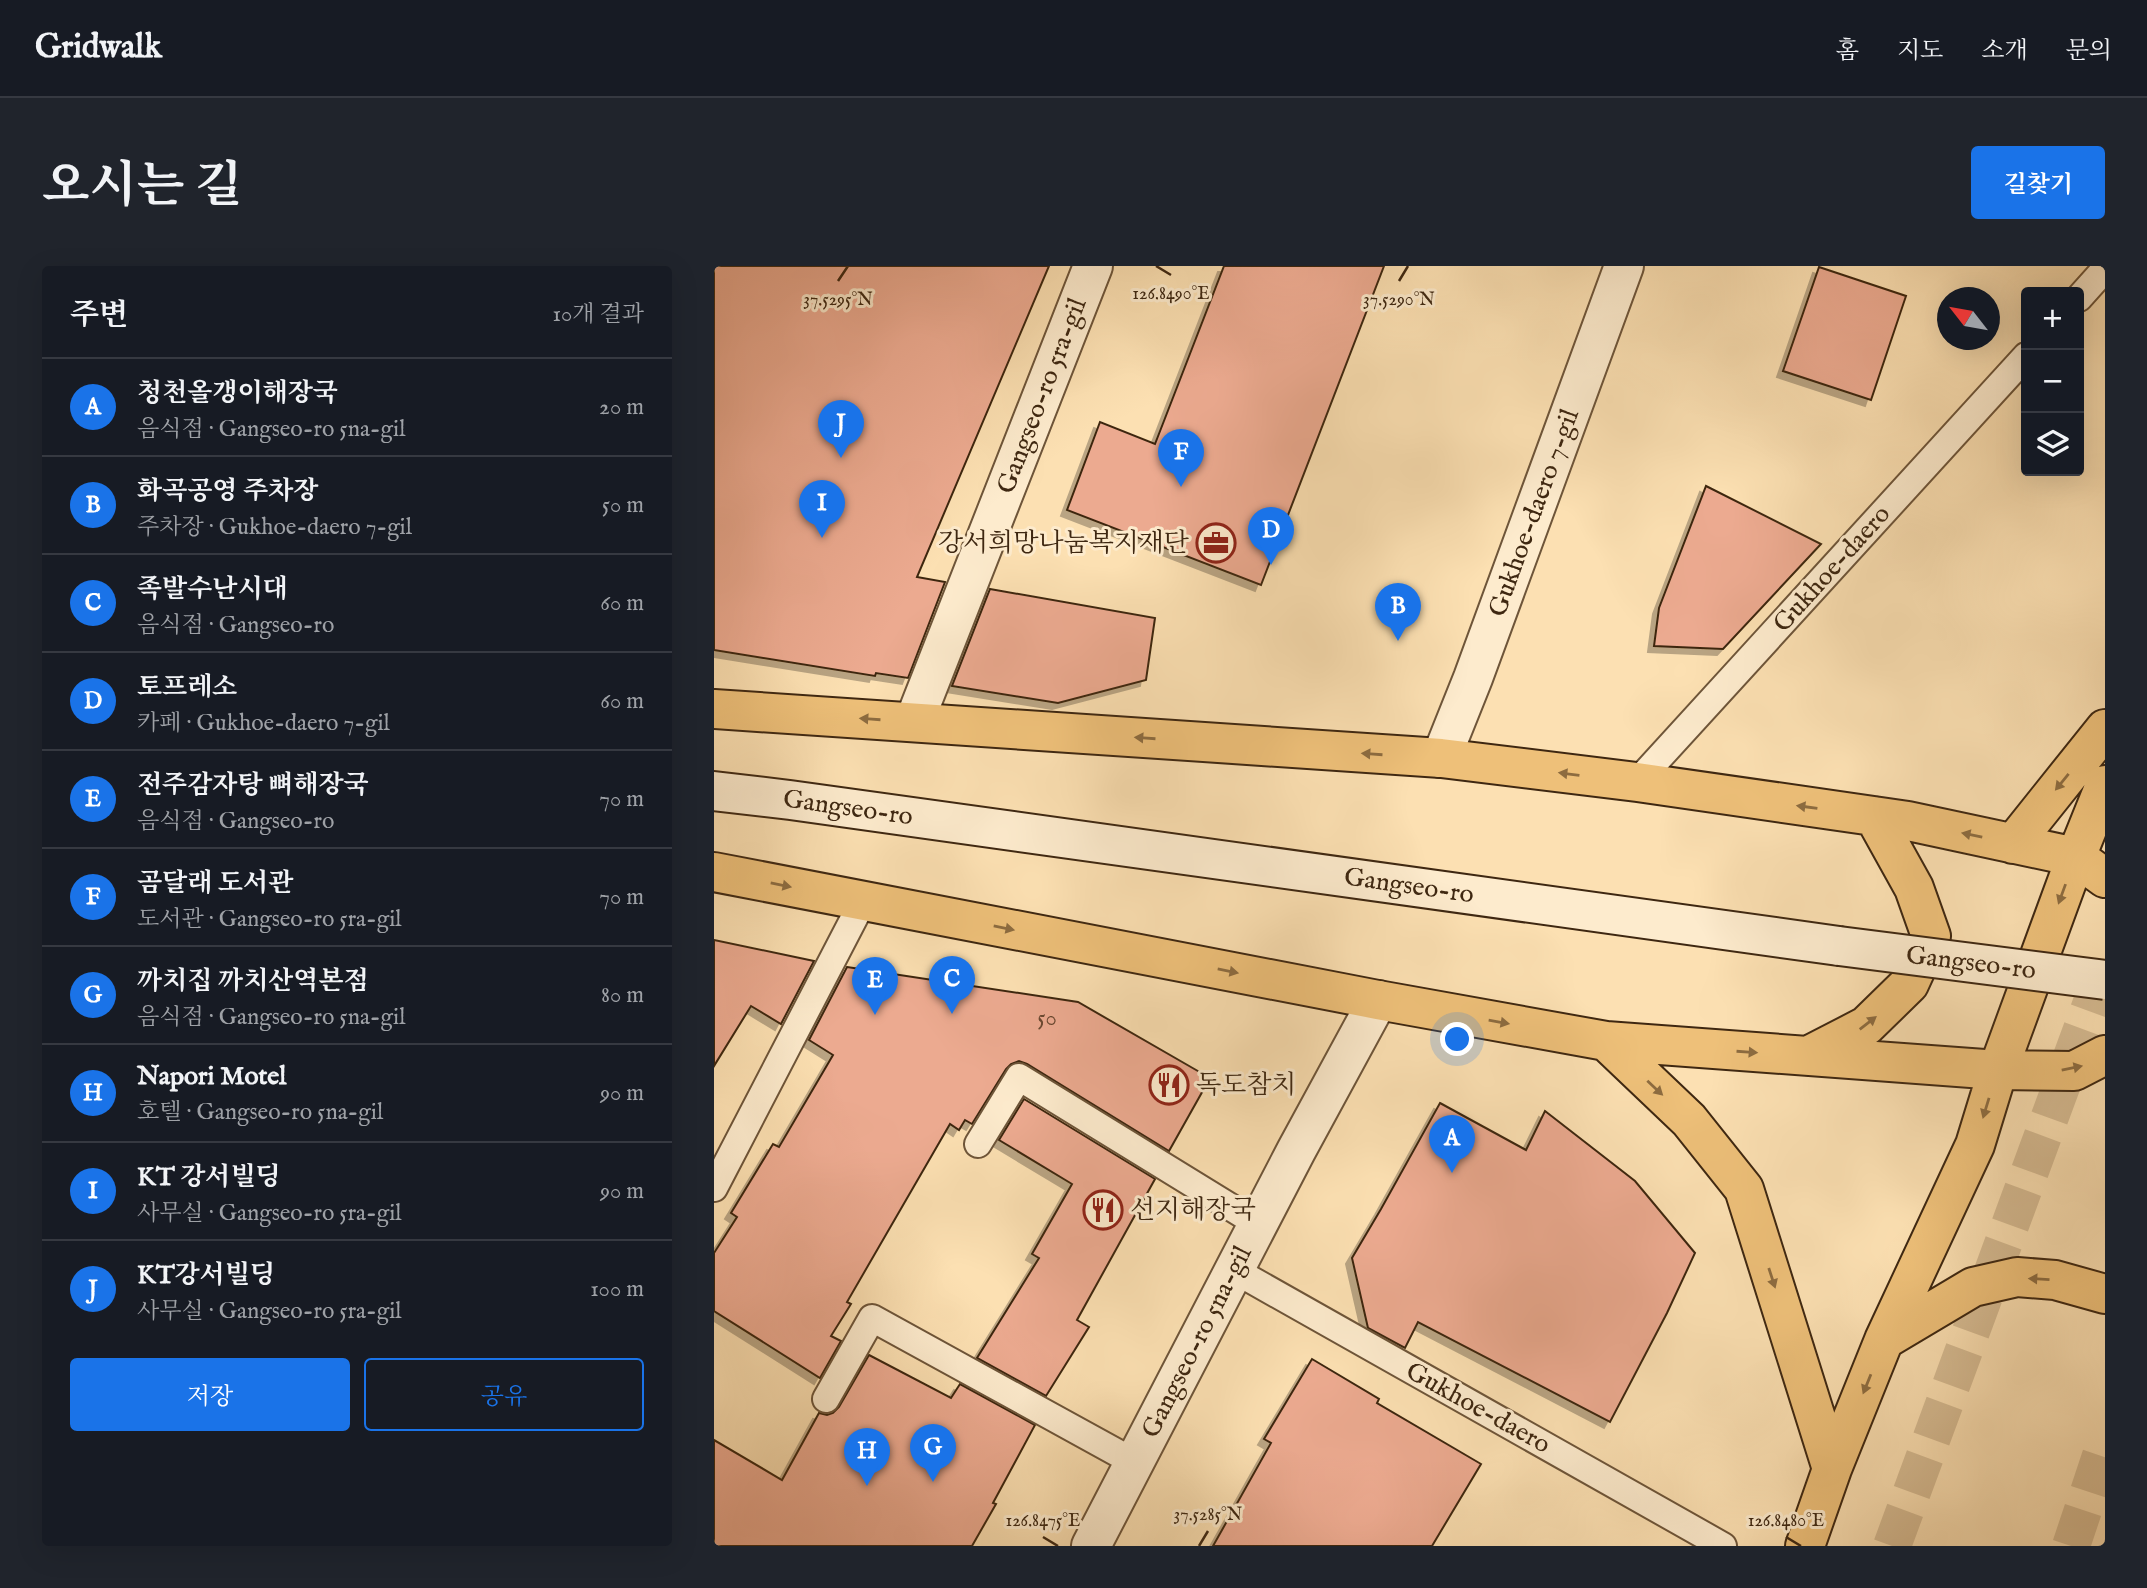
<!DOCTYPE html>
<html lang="ko">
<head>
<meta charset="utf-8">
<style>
  body { margin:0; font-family:"IM FELL English","Noto Serif KR",serif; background:#20242c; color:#f1f3f6 }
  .controls { position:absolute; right:21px; top:21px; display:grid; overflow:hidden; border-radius:7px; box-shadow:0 7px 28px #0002 }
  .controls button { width:63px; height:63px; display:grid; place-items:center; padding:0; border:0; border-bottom:2px solid #363941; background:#171b24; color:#f1f3f6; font:35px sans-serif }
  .compass { position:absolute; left:1223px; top:21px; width:63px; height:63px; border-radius:50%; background:#171b24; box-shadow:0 7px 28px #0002; rotate:301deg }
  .you { position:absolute; left:744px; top:774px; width:24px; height:24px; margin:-18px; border:5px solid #fff; border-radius:50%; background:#1a73e8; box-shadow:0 0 0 10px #1a73e833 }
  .badge { display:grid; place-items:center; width:46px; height:46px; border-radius:50%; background:#1a73e8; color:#fff; font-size:23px; font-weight:700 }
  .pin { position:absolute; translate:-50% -58px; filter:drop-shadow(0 2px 4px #0008) }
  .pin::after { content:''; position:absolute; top:37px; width:24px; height:21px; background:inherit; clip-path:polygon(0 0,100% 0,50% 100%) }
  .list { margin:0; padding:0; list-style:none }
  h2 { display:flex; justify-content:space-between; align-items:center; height:91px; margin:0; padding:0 28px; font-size:30px }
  h2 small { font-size:23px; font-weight:400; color:#9ea1a6 }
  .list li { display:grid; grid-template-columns:46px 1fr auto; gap:21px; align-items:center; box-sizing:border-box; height:98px; padding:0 28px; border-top:2px solid #363941 }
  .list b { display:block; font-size:26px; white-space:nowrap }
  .list p { margin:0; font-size:23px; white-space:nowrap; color:#9ea1a6 }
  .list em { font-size:23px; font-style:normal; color:#9ea1a6 }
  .actions { display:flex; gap:14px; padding:21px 28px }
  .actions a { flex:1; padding:16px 0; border:2px solid #1a73e8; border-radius:7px; text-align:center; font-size:24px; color:#1a73e8 }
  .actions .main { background:#1a73e8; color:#fff }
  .icon { flex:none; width:38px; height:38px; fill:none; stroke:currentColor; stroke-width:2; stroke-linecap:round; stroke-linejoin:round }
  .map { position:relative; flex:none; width:1391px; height:1280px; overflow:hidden; border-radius:7px }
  header { display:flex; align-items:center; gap:42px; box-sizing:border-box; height:98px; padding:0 35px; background:#171b24; border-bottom:2px solid #363941 }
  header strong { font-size:33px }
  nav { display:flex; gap:38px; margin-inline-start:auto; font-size:24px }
  .intro { display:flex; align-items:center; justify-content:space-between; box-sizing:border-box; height:168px; padding:0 42px }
  h1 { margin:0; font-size:49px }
  .button { padding:18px 32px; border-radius:7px; background:#1a73e8; color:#fff; font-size:24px; font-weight:700 }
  main { display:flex; gap:42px; padding:0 42px }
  aside { flex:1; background:#171b24; border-radius:7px; box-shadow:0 7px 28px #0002 }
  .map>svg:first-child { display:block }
</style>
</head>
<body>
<header>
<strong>Gridwalk</strong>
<nav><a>홈</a><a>지도</a><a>소개</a><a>문의</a></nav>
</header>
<div class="intro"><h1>오시는 길</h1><a class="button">길찾기</a></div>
<main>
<aside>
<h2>주변<small>10개 결과</small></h2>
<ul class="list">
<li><span class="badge">A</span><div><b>청천올갱이해장국</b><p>음식점 · Gangseo-ro 5na-gil</p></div><em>20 m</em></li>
<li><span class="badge">B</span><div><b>화곡공영 주차장</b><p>주차장 · Gukhoe-daero 7-gil</p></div><em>50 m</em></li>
<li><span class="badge">C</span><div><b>족발수난시대</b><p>음식점 · Gangseo-ro</p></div><em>60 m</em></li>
<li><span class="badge">D</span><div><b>토프레소</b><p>카페 · Gukhoe-daero 7-gil</p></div><em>60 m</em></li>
<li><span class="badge">E</span><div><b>전주감자탕 뼈해장국</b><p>음식점 · Gangseo-ro</p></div><em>70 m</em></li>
<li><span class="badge">F</span><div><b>곰달래 도서관</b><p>도서관 · Gangseo-ro 5ra-gil</p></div><em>70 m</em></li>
<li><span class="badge">G</span><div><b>까치집 까치산역본점</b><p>음식점 · Gangseo-ro 5na-gil</p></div><em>80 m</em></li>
<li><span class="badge">H</span><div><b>Napori Motel</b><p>호텔 · Gangseo-ro 5na-gil</p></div><em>90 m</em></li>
<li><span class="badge">I</span><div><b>KT 강서빌딩</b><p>사무실 · Gangseo-ro 5ra-gil</p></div><em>90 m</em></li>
<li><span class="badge">J</span><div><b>KT강서빌딩</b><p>사무실 · Gangseo-ro 5ra-gil</p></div><em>100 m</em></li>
</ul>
<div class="actions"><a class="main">저장</a><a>공유</a></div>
</aside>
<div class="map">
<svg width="1391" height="1280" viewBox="0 0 1391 1280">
  <defs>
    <filter id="shadow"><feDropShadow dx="-6" dy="6" stdDeviation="0" flood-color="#0004"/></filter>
  </defs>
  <rect width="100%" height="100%" fill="#fce0b2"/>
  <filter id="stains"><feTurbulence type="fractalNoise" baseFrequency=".00286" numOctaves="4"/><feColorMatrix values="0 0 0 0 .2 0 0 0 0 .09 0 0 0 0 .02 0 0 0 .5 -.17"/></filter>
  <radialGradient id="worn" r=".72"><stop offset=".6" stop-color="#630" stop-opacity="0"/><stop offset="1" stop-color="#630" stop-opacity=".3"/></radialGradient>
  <path fill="#ecaa90" stroke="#3e2711" stroke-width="2" filter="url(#shadow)" d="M0 0H335L203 311 231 316 194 412 162 407 161 410 0 384Z
    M510 0H670L547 319 353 244 386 156 441 178Z
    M1105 1 1192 30 1157 134 1069 105Z
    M992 220 1107 278 1009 383 940 380 945 342Z
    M276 323 441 352 432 414 344 437 238 420Z
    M0 674 100 695 67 758 37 740 0 800Z
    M133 701 364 736 496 812 455 885 313 798 305 795 297 798 292 803 258 858 251 854 245 864 236 858 133 1036 137 1038 117 1070 127 1075 106 1112 0 1045V987L23 951 17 947 59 878 65 881 119 789 95 774Z
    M310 833 441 913 363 1054 375 1061 332 1130 263 1092 325 992 318 988 358 918 285 874Z
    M726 837 812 884 831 845 921 915 981 987 953 1047 896 1156 704 1056 691 1082 654 1062 638 992 667 943Z
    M155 1089 237 1132 246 1118 321 1159 279 1237 282 1238 258 1280H0V1174L68 1214 105 1147 113 1149 119 1147 125 1141Z
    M598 1093 665 1133 663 1137 767 1198 718 1280H499L557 1177 550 1173Z"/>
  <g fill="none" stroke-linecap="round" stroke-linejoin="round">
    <path stroke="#d6bb92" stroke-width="38" stroke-dasharray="38 19" stroke-linecap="butt" d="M1178 1280 1391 701
      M1357 1280 1391 1178"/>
    <g stroke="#6e5539" stroke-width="30">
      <path id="service" d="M1365 32 1391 3
        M923 516 1312 90
        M264 878 305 811 544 958
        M0 922 149 635
        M520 1004 1009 1280
        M112 1133 158 1052 420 1196"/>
    </g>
    <g stroke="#6e5539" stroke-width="42">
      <path id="minor" d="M200 456 379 0"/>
    </g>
    <g stroke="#6e5539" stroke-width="42">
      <path id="tertiary" d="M727 492 759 412 910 0
        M377 1280 582 885 664 734"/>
    </g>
    <g stroke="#3e2711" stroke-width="42">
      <path id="secondary" d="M0 525 76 534 1125 680"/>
    </g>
    <g stroke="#3e2711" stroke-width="42">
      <path id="primary" d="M0 443 727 492 923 516 1194 555 1362 591 1391 612
        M1299 578 1391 463
        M0 606 664 734 892 775 1284 804 1360 805 1391 789
        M892 775 975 854 1030 923 1118 1203
        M1094 790 1152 760 1195 718 1217 670 1200 622 1160 550
        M1170 1074 1259 1021 1303 1011 1341 1014 1391 1028
        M1091 1280 1118 1203 1170 1074 1261 879 1284 804 1362 591 1391 519"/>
    </g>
    <use href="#service" stroke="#fdebcd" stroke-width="26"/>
    <use href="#minor" stroke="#fdebcd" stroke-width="38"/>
    <use href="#tertiary" stroke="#fdebcd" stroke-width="38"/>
    <use href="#secondary" stroke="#fdebcd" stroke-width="38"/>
    <use href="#primary" stroke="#eec079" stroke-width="38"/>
    <g stroke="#3e2711" stroke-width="42" stroke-linecap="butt">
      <path id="secondary-bridge" d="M1125 680 1391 714"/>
    </g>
    <use href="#secondary-bridge" stroke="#fdebcd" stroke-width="38"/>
  </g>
  <defs><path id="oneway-solid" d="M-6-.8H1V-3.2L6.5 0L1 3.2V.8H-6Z" transform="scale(1.75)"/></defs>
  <g fill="#8d6c40">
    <use href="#oneway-solid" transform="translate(156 453) rotate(-176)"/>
    <use href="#oneway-solid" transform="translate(431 472) rotate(-176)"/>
    <use href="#oneway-solid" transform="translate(658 488) rotate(-176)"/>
    <use href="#oneway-solid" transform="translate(855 508) rotate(-173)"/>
    <use href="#oneway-solid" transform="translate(1348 516) rotate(129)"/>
    <use href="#oneway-solid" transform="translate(1093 541) rotate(-172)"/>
    <use href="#oneway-solid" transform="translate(1258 569) rotate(-168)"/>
    <use href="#oneway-solid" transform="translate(67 619) rotate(11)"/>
    <use href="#oneway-solid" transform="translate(1348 628) rotate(110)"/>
    <use href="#oneway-solid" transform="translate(290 662) rotate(11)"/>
    <use href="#oneway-solid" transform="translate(514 705) rotate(11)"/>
    <use href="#oneway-solid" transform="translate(785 756) rotate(10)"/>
    <use href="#oneway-solid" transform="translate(1154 757) rotate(-38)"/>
    <use href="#oneway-solid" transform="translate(1033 786) rotate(4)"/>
    <use href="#oneway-solid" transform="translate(1358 802) rotate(-11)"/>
    <use href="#oneway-solid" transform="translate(941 822) rotate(43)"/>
    <use href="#oneway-solid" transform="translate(1272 842) rotate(107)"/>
    <use href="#oneway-solid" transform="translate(1058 1012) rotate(72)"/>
    <use href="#oneway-solid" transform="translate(1325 1013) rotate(-177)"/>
    <use href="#oneway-solid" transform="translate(1153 1118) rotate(112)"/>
  </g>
  <path fill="none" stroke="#3e2711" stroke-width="2.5" d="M442 0 457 9M124 15 134 0M685 15 694 0M329 1271 344 1280M1072 1271 1087 1280M485 1280 494 1265"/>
  <defs>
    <g id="office-ring" transform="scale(2.0125)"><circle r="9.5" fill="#fdebcd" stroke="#8f2418" stroke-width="1.5"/><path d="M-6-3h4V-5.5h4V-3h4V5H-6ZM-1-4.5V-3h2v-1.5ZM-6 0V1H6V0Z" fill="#8f2418"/></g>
    <g id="restaurant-ring" transform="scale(2.0125)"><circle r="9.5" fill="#fdebcd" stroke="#8f2418" stroke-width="1.5"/><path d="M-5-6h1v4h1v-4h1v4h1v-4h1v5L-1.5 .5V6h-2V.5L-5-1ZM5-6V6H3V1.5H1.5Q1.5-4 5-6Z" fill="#8f2418"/></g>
  </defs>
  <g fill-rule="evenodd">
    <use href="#office-ring" x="502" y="277"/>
    <use href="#restaurant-ring" x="455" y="819"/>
    <use href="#restaurant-ring" x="389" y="944"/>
  </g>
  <g text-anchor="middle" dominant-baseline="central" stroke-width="6" stroke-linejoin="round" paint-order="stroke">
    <g font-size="23" fill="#6a4831">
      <text x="333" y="752">50</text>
    </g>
    <g font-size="26" fill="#3e2711" stroke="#fdebcd">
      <text transform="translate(328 130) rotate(-69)">Gangseo-ro 5ra-gil</text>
      <text transform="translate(820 247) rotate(-70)">Gukhoe-daero 7-gil</text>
      <text transform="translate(1118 303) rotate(-48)">Gukhoe-daero</text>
      <text transform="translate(134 542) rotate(8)">Gangseo-ro</text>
      <text transform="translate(695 620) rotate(8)">Gangseo-ro</text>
      <text transform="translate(1257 697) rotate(7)">Gangseo-ro</text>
      <text transform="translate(483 1076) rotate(-63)">Gangseo-ro 5na-gil</text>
      <text transform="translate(764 1142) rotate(29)">Gukhoe-daero</text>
    </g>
    <g font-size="26" fill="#3e2711" stroke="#fdebcd" text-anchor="start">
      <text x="475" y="277" text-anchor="end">강서희망나눔복지재단</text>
      <text x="482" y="819">독도참치</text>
      <text x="416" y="944">선지해장국</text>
    </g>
  </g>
  <g font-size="18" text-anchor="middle" fill="#3e2711" stroke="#fdebcd" stroke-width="6" stroke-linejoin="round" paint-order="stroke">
    <text x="457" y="33">126.8490°E</text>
    <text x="124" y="39">37.5295°N</text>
    <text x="685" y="39">37.5290°N</text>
    <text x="494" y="1254">37.5285°N</text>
    <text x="329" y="1260">126.8475°E</text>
    <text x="1072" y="1260">126.8480°E</text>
  </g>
  <rect width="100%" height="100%" filter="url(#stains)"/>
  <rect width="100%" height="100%" fill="url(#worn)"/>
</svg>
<div class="controls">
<button>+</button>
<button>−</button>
<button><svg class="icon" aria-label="layers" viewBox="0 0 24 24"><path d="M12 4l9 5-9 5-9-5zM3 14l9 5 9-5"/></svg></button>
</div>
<svg class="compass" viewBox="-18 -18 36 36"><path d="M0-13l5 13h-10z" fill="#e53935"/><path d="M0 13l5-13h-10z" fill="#9ea1a6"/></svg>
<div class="you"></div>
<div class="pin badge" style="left:738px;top:907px">A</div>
<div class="pin badge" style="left:684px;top:375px">B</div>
<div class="pin badge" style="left:238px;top:748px">C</div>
<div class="pin badge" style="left:557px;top:299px">D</div>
<div class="pin badge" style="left:161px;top:749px">E</div>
<div class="pin badge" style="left:467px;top:221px">F</div>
<div class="pin badge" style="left:219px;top:1216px">G</div>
<div class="pin badge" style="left:153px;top:1220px">H</div>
<div class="pin badge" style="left:108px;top:272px">I</div>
<div class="pin badge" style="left:127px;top:192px">J</div>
</div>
</main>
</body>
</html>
